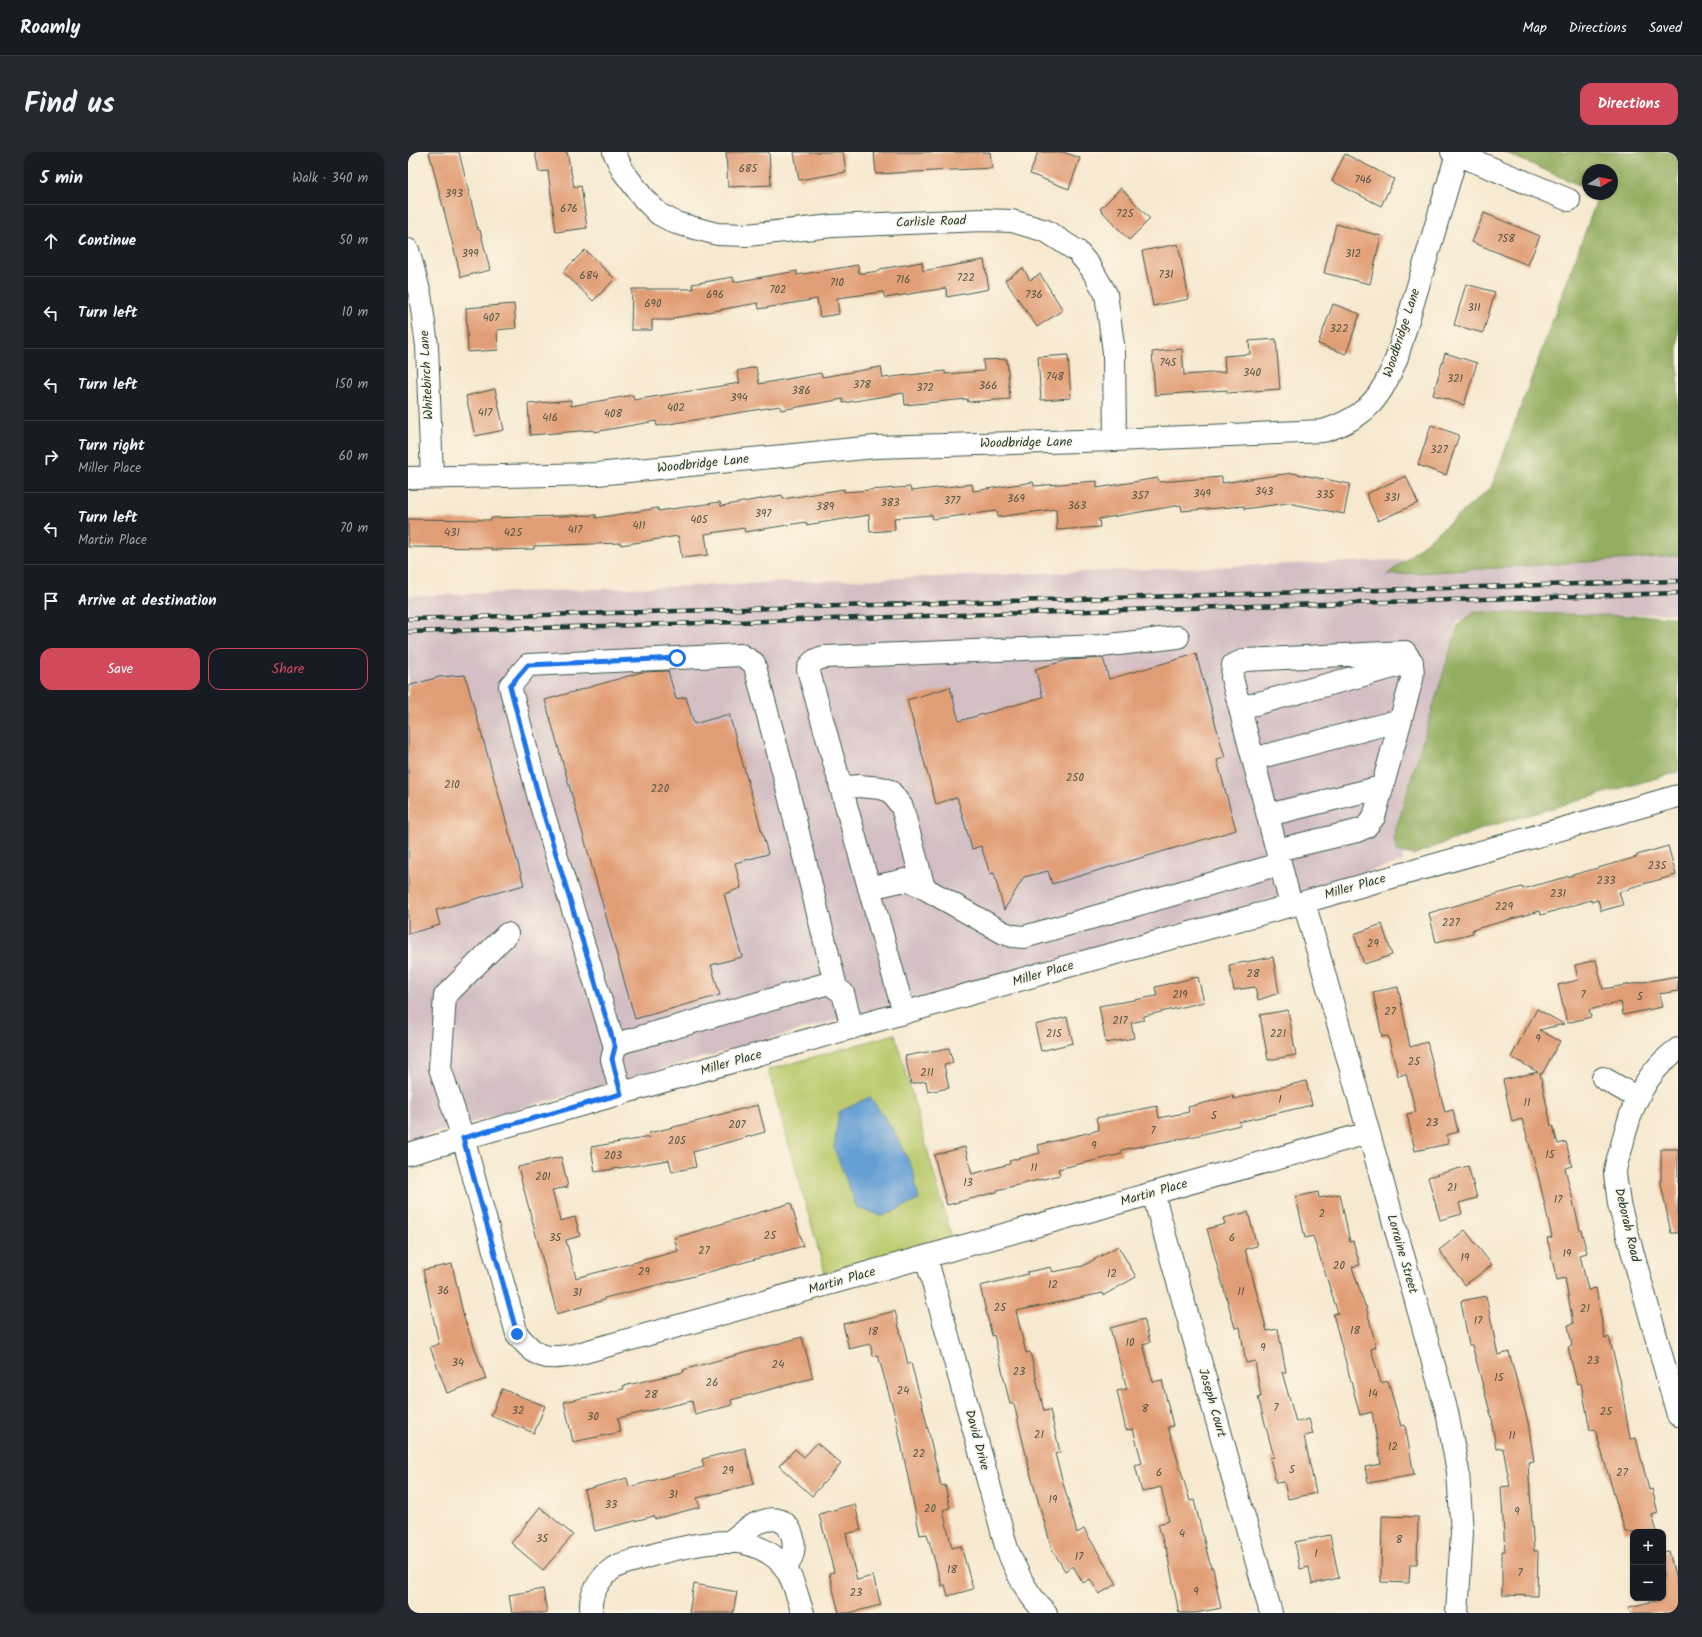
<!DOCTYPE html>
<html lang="en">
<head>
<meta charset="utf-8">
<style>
  body { margin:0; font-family:Kalam,sans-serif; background:#242831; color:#f1f3f6 }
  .controls { position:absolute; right:12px; bottom:12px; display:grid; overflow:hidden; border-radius:8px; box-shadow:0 1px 3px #0004 }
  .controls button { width:36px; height:36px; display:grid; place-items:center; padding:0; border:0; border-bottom:1px solid #363941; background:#171b24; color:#f1f3f6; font:20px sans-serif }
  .compass { position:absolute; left:1174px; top:12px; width:36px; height:36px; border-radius:50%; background:#171b24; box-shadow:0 1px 3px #0004; rotate:80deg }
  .stop { position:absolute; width:12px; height:12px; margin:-9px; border:3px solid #1a73e8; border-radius:50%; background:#fff }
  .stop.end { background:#1a73e8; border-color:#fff; box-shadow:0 1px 4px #0008 }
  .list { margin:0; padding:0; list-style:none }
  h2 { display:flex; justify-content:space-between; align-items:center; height:52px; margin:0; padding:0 16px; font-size:17px }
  h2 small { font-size:13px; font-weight:400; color:#9ea1a6 }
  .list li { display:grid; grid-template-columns:26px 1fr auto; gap:12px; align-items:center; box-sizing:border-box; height:72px; padding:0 16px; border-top:1px solid #363941 }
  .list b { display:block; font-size:15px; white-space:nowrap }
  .list p { margin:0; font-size:13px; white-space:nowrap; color:#9ea1a6 }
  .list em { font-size:13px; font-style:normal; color:#9ea1a6 }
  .actions { display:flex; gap:8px; padding:12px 16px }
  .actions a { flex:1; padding:9px 0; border:1px solid #d1495b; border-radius:12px; text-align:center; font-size:14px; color:#d1495b }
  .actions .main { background:#d1495b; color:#fff }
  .icon { flex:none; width:22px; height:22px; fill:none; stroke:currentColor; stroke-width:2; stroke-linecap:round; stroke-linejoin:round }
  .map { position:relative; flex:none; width:1270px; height:1461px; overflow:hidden; border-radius:12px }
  header { display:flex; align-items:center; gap:24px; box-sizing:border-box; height:56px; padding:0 20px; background:#171b24; border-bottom:1px solid #363941 }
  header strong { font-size:19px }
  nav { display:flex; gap:22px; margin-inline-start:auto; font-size:14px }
  .intro { display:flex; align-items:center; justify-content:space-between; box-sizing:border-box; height:96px; padding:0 24px }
  h1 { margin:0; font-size:28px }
  .button { padding:10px 18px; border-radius:12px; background:#d1495b; color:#fff; font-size:14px; font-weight:700 }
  main { display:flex; gap:24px; padding:0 24px }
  aside { flex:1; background:#171b24; border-radius:12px; box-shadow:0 1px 3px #0004 }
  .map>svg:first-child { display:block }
</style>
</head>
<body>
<header>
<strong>Roamly</strong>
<nav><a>Map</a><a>Directions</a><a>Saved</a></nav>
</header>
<div class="intro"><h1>Find us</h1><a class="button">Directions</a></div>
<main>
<aside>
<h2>5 min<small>Walk · 340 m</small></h2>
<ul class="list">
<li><svg class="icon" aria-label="ahead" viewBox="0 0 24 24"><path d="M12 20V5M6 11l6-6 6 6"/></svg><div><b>Continue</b></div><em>50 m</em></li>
<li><svg class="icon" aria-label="left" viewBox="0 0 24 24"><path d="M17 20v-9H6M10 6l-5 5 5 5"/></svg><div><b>Turn left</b></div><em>10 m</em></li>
<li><svg class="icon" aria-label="left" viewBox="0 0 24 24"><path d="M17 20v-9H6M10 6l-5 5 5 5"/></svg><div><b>Turn left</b></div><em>150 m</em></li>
<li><svg class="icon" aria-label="right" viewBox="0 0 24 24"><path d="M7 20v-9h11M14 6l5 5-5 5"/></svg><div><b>Turn right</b><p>Miller Place</p></div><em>60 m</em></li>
<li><svg class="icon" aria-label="left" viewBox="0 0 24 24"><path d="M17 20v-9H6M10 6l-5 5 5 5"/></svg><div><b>Turn left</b><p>Martin Place</p></div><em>70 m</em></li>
<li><svg class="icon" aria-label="arrive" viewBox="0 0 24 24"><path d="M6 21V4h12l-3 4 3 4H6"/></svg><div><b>Arrive at destination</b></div></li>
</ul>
<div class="actions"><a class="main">Save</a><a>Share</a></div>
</aside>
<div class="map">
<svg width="1270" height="1461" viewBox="0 0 1270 1461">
  <rect width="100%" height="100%" fill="#fcf5e5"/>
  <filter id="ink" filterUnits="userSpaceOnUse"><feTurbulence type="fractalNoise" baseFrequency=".025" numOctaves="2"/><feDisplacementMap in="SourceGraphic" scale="8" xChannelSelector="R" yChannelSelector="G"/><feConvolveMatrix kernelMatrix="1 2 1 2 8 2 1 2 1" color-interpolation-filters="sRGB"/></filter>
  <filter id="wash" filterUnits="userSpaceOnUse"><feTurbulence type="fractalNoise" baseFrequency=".012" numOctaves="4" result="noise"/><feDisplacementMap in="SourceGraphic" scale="16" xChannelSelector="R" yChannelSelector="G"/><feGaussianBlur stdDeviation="0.9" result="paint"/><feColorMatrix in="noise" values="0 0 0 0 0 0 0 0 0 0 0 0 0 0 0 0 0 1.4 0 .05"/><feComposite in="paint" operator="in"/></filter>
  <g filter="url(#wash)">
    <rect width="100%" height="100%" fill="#f6e9d0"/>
    <path fill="#d2bec3" d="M1270 398V461L1049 468 994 710 0 988V444Z"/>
    <path fill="#baca6d" stroke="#6c8450" d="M487 882 544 1086 417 1121 360 918Z"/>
    <path fill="#93ae60" stroke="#59764a" d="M1096 0H1270V404L979 423 1083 336 1191 42H1204V18H1180V37Z
      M1066 460 1270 465V620L1082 674 1005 703 988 699 986 684 1050 473Z"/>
    <path fill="#659fd4" stroke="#426e84" d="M462 945 486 979 505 1018 511 1048 475 1064 449 1056 426 996 431 960Z"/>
    <g id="blocks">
      <path fill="#e19d74" d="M21 0H51L70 78H72L82 118 53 125Z
        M127 0H159L166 35 173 34 179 76 148 80 140 19 131 20Z
        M318 0H361L363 33 320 35Z
        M386 0H435L438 20 391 28Z
        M466 0H582L584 16 468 22Z
        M630 0H655L672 6 661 37 622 22Z
        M937 2 986 27 973 54 924 29Z
        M713 36 742 67 721 88 692 57Z
        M1076 61 1132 84 1120 113 1064 90Z
        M928 72 973 84 962 132 916 121Z
        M770 92 781 147 745 154 734 99Z
        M177 98 207 127 185 149 155 120Z
        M576 108 581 137 539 145 538 136 477 146 475 140 429 146 431 162 412 165 409 147 351 157 350 151 265 166V168H244V178H223L224 137H285L284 132 325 125 326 130 389 119V123L450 113 451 121H456L472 119V117L514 110 515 119Z
        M615 116 622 128 632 122 655 158 629 175 597 128Z
        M1058 132 1087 140 1075 181 1046 173Z
        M106 152 108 176 89 178 90 198 60 200 58 156Z
        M925 152 952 162 938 202 910 192Z
        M868 187 872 237 819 241V238L747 243 744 200 774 197 776 223 817 220 816 204 842 202 841 189Z
        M1037 201 1069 211 1056 253 1025 243Z
        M660 203 663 246 633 248 630 205Z
        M599 207 602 247 560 250 559 247 497 253 496 241 435 251V247L373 258 372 254 249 274 248 269 186 280 185 278 122 283 120 252 163 248V254L225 243 226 248 332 231 329 219 348 215 351 232 413 221 414 225 473 215 475 226 537 219V222L576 219 575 208Z
        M87 237 96 278 67 284 58 244Z
        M1023 273 1051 283 1038 323 1010 313Z
        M884 321 942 332 936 362 880 351 836 357V354L774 359 773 353 691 367 692 375 649 378 648 357 590 365 589 359 525 367 524 363 486 366 487 378 462 380 461 363 398 373V370L337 380 336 376 297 382 300 403 274 406 270 384 213 393V391L126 394V397L84 398V396L0 395V367L83 368V366L188 363V366L250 356V359L312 350 313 354 374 343 375 347 436 337V340L502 335 503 339 564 332 565 339 625 330 626 334 689 329V336L750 326 751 330 814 325V331Z
        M998 324 1010 351 970 369 958 342Z
        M788 502 817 606 809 608 828 678 644 732 640 719 616 725 596 758 586 721 582 722 573 694 564 697 549 645 528 652 499 548 542 535 551 569 635 545 627 517 660 508 695 506 701 527Z
        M260 519 268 547 278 545 286 572 321 562 360 702 327 711 333 736 316 742 334 805 303 813 312 843 227 867 137 548 234 520Z
        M57 523 116 733 28 758 32 773 0 782V534L31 525Z
        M1260 694 1268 723 1221 736V737L1211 740 1215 753 1193 759 1190 748 1183 750V748L1133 763 1132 759 1064 778 1065 781 1028 790 1021 761 1114 735 1115 737 1229 705V703Z
        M974 772 984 803 956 812 946 782Z
        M865 805 871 841 850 848 847 835 826 838 821 813Z
        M1188 808 1195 837 1270 824V839L1251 842 1254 855 1215 863 1213 850 1181 858 1183 865 1159 871 1150 833 1170 828 1167 813Z
        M790 825 796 850 736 864V868L723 871 726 886 698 891 691 854 749 844 747 835Z
        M990 835 1002 895 1019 890 1037 960 1045 958 1050 980 1039 983 1040 992 1007 999 999 962 1008 960 998 922 990 924 980 884 974 885 965 840Z
        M1129 857 1156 872 1131 878 1152 889 1134 922 1132 921 1143 974H1145L1150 992 1158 990 1164 1014 1157 1016 1172 1078H1173L1179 1101 1172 1103 1180 1138 1188 1136 1197 1187 1201 1185 1212 1227 1222 1287 1228 1286 1241 1338 1244 1337 1250 1361 1244 1363 1249 1380H1217L1187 1277 1182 1278 1173 1231 1169 1232 1160 1195 1164 1194 1160 1173 1165 1172 1157 1126 1149 1128 1139 1086 1144 1085 1130 1023 1114 967 1104 970 1095 928 1130 920 1103 905Z
        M880 858 888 903 860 908 852 863Z
        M659 865 665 891 633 899 627 873Z
        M541 896 545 911 536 913 541 936 520 940 518 929 503 932 497 904Z
        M898 929 904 953 831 970 832 973 787 984 713 998 714 1002 650 1017 652 1023 589 1038V1040L539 1053 526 1003 557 995 564 1022 602 1012 601 1009 632 1001 630 993 691 978 688 966 749 954 751 966 781 960 780 955 825 944 826 947Z
        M350 953 357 980 285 1000 288 1015 264 1020 261 1008 187 1020 183 995 242 985 241 981 303 966 302 965Z
        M1253 997H1270V1081H1263L1253 1032Z
        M153 1005 160 1035 144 1038 152 1069 167 1065 172 1084 158 1088 168 1126 270 1099 266 1086 383 1051 395 1094 279 1126 196 1146V1148L149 1162 110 1015Z
        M1060 1014 1069 1046 1051 1051 1054 1062 1032 1068 1020 1025Z
        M910 1040 911 1046 932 1042 942 1090 945 1089 952 1113 944 1115 957 1154H958L968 1195 963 1197 973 1231 980 1229 993 1274 997 1273 1006 1323 960 1331 957 1315 973 1312 964 1260 952 1263 925 1162 930 1161 905 1084 897 1086 888 1045Z
        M840 1060 849 1094 837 1097 859 1179 870 1177 878 1220H874L888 1270 901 1267 905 1282 896 1284 908 1341 880 1347 876 1330 868 1331 862 1306 866 1305 850 1245H853L847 1209 838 1211 832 1175 827 1176 799 1077 817 1072 815 1066Z
        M1057 1078 1084 1113 1057 1133 1031 1098Z
        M710 1094 728 1125 696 1143 695 1141 608 1159 618 1201 622 1200 636 1259 642 1258 652 1300 647 1302 669 1381 676 1377 709 1432 691 1442 682 1427 675 1431 665 1414 657 1419 644 1397 623 1324 606 1252H602L586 1183 584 1184 572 1134 620 1122 619 1120 643 1115 645 1120 675 1114Z
        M44 1112 56 1166 78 1227 39 1241 22 1195 31 1192 15 1118Z
        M1078 1144 1090 1203 1101 1200 1120 1270 1126 1309 1120 1310 1126 1399H1130L1129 1444 1094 1443V1399H1097L1093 1335 1102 1334 1095 1296 1088 1297 1084 1272 1085 1271 1064 1193H1061L1053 1149Z
        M487 1159 500 1212 503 1211 516 1260 533 1334 537 1333 542 1356 535 1358 544 1396 553 1394 565 1437 540 1444 537 1433 534 1434 519 1382 512 1383 488 1267 470 1203 465 1204 462 1192 441 1197 435 1172Z
        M736 1167 742 1190 735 1192 745 1230 754 1228 765 1274 760 1275 782 1349 786 1348 803 1416H805L813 1456 788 1461H771L758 1396H757L750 1372 761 1369 753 1335 734 1340 727 1313 734 1311 725 1277 718 1278 709 1239 719 1237 702 1176Z
        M394 1185 405 1226 323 1248 324 1253 287 1263 284 1249 210 1266 213 1280 165 1290 156 1250 216 1237 215 1234 276 1220 275 1218Z
        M94 1237 137 1254 126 1281 83 1264Z
        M409 1291 433 1312 404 1344 371 1314 387 1297 396 1305Z
        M337 1296 346 1332 289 1346 292 1355 247 1367 246 1364 187 1379 176 1338 219 1326 221 1335 296 1315 294 1307Z
        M447 1352 453 1378 438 1382 449 1428 465 1424 473 1453 441 1461H431L421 1421 426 1420 411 1362Z
        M132 1355 165 1383 135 1418 103 1391Z
        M974 1364 1010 1365 1009 1412H1002L1001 1431 973 1430Z
        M922 1383 931 1426 904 1432 901 1415 892 1417 887 1390Z
        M1261 1399 1270 1436V1461H1222L1221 1455 1255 1447V1400Z
        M286 1432 329 1440 325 1461H281Z
        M135 1437 139 1461H104L101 1443Z"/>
    </g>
  </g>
  <g filter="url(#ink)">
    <use href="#blocks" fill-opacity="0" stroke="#3f574b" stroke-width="1"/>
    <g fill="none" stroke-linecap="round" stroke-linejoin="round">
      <g stroke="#3f574b" stroke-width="24">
        <path id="minor" d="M206 0 215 19 236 47 251 62 268 71 309 82 339 83 424 74 575 68 604 69 638 79 669 99 683 116 698 142 706 200 707 288
          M1044 0 1161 48
          M0 98 12 142 19 194 24 325
          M0 326 189 322 467 295 707 288 915 279C958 266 974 245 989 205L1049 2
          M832 556 1004 510
          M845 607 993 568
          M433 636 451 634 473 636 482 639 494 655 516 736
          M860 663 974 635
          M869 698 949 679 958 675 966 665 1004 527C1006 515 1004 510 997 500L837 508 825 513 824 526 883 753
          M461 736 497 728 509 732 596 781 605 784 616 785 872 712
          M896 750 1039 1260 1050 1320 1054 1381 1049 1461
          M99 782 37 844 32 916 55 986 109 1182C129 1206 135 1208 166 1203L960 981
          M496 861 400 517C404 509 408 507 417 505L693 494 770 485
          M207 895 132 650 102 534 120 513 333 503 346 511 375 619 428 835
          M1270 897C1236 921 1222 957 1213 997 1211 1004 1207 1013 1207 1021 1208 1031 1210 1042 1211 1052L1270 1263
          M1195 926 1228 945
          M213 942 204 907 207 895 215 890 421 831 435 841 444 876
          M0 1002 653 816 896 750 1270 644
          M745 1041 863 1461
          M518 1105 599 1397C609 1421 619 1443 638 1461
          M322 1390C333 1381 344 1371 359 1368 379 1363 388 1383 385 1400 384 1406 380 1412 378 1417
          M184 1461C179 1444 193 1424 207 1415 213 1412 221 1410 228 1408 256 1399 306 1386 336 1391 349 1394 364 1401 373 1411 385 1423 389 1445 395 1461"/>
      </g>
      <use href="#minor" stroke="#fff" stroke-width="22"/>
      <g stroke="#1f3d34" stroke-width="4.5">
        <path id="rail" d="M0 467 1270 429
          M0 480 1270 441"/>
      </g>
      <use href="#rail" stroke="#fcf5e5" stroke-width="3" stroke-dasharray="9" stroke-linecap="butt"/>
    </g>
  </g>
  <g fill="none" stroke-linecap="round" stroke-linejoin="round" filter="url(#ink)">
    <path stroke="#1a73e8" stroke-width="5" d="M109 1182 55 986 213 942 204 907 207 895 132 650 102 534 120 513 269 506"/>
  </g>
  <g text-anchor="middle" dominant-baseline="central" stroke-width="3" stroke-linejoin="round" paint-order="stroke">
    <g font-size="11" fill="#505544">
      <text x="340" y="17">685</text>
      <text x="955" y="28">746</text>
      <text x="46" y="42">393</text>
      <text x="161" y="57">676</text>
      <text x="717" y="62">725</text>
      <text x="1098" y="87">758</text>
      <text x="62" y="102">399</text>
      <text x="945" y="102">312</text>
      <text x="758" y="123">731</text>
      <text x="181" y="124">684</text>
      <text x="558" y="126">722</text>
      <text x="495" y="128">716</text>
      <text x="429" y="131">710</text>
      <text x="370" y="138">702</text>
      <text x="307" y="143">696</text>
      <text x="626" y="143">736</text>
      <text x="245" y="152">690</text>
      <text x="1066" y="156">311</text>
      <text x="83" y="166">407</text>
      <text x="931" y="177">322</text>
      <text x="760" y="211">745</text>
      <text x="844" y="221">340</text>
      <text x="647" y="225">748</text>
      <text x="1047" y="227">321</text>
      <text x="454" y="233">378</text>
      <text x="580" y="234">366</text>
      <text x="517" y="236">372</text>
      <text x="393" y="239">386</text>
      <text x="331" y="246">394</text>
      <text x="268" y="256">402</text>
      <text x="77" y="261">417</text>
      <text x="205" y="262">408</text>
      <text x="142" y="266">416</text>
      <text x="1031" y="298">327</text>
      <text x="856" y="340">343</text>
      <text x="794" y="342">349</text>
      <text x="917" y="343">335</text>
      <text x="732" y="344">357</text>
      <text x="984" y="346">331</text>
      <text x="608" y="347">369</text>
      <text x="544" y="349">377</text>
      <text x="482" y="351">383</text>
      <text x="669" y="354">363</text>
      <text x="417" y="355">389</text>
      <text x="355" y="362">397</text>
      <text x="291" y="368">405</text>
      <text x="231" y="374">411</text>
      <text x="167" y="378">417</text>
      <text x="44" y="381">431</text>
      <text x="105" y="381">425</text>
      <text x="667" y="626">250</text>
      <text x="44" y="633">210</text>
      <text x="252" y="637">220</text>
      <text x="1249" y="714">235</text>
      <text x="1198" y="729">233</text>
      <text x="1150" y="742">231</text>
      <text x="1096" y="755">229</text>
      <text x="1043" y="771">227</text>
      <text x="965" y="792">29</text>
      <text x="845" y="822">28</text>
      <text x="772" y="843">219</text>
      <text x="1175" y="843">7</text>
      <text x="1232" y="845">5</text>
      <text x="982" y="860">27</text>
      <text x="712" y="869">217</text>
      <text x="646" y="882">215</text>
      <text x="870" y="882">221</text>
      <text x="1130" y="887">9</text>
      <text x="1006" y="910">25</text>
      <text x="519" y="921">211</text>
      <text x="872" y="948">1</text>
      <text x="1119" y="951">11</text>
      <text x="806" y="964">5</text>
      <text x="1024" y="971">23</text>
      <text x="329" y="973">207</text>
      <text x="745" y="979">7</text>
      <text x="269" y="989">205</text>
      <text x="686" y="994">9</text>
      <text x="1142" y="1003">15</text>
      <text x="205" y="1004">203</text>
      <text x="626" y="1016">11</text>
      <text x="135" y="1025">201</text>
      <text x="560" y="1031">13</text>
      <text x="1044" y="1036">21</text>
      <text x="1150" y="1048">17</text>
      <text x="914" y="1062">2</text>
      <text x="362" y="1084">25</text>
      <text x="147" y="1086">35</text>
      <text x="824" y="1086">6</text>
      <text x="296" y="1099">27</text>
      <text x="1159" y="1102">19</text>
      <text x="1057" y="1106">19</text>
      <text x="931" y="1114">20</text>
      <text x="236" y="1120">29</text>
      <text x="704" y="1122">12</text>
      <text x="645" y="1133">12</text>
      <text x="35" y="1139">36</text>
      <text x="833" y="1140">11</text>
      <text x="169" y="1141">31</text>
      <text x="592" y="1156">25</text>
      <text x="1177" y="1157">21</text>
      <text x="1070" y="1169">17</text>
      <text x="947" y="1179">18</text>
      <text x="465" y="1180">18</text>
      <text x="722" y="1191">10</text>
      <text x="855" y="1196">9</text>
      <text x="1185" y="1209">23</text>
      <text x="50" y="1211">34</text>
      <text x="370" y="1213">24</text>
      <text x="611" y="1220">23</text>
      <text x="1091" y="1226">15</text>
      <text x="304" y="1231">26</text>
      <text x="495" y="1239">24</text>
      <text x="965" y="1242">14</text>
      <text x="243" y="1243">28</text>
      <text x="868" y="1256">7</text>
      <text x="737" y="1257">8</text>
      <text x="110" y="1259">32</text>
      <text x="1198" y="1260">25</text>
      <text x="185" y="1265">30</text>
      <text x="631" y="1283">21</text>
      <text x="1104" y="1284">11</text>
      <text x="985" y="1295">12</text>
      <text x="511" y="1302">22</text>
      <text x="884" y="1318">5</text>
      <text x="320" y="1319">29</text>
      <text x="751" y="1321">6</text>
      <text x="1214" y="1321">27</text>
      <text x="265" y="1343">31</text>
      <text x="645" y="1348">19</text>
      <text x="203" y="1353">33</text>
      <text x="522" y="1357">20</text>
      <text x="1109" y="1360">9</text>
      <text x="774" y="1382">4</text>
      <text x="134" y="1387">35</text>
      <text x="991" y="1388">8</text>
      <text x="908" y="1402">1</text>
      <text x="671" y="1405">17</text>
      <text x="544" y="1418">18</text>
      <text x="1112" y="1421">7</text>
      <text x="788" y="1440">9</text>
      <text x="448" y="1441">23</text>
    </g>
    <g font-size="13" fill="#1f3d34" stroke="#fcf5e5">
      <text transform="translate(523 70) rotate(-2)">Carlisle Road</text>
      <text transform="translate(994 181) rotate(-72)">Woodbridge Lane</text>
      <text transform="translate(19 223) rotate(-93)">Whitebirch Lane</text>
      <text transform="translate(618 291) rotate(-1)">Woodbridge Lane</text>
      <text transform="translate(295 312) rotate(-6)">Woodbridge Lane</text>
      <text transform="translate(947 735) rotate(-16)">Miller Place</text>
      <text transform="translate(635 822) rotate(-16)">Miller Place</text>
      <text transform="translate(323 911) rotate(-16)">Miller Place</text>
      <text transform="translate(746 1041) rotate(-16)">Martin Place</text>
      <text transform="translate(1219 1073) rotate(77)">Deborah Road</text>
      <text transform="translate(994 1102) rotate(74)">Lorraine Street</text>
      <text transform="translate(434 1129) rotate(-16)">Martin Place</text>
      <text transform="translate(804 1251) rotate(74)">Joseph Court</text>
      <text transform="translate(569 1288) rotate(75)">David Drive</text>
    </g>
  </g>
</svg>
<div class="controls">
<button>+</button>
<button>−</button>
</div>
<svg class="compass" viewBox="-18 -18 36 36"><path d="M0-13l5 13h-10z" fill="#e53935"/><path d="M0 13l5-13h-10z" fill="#9ea1a6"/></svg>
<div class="stop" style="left:269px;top:506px"></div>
<div class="stop end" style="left:109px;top:1182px"></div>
</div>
</main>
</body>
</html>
